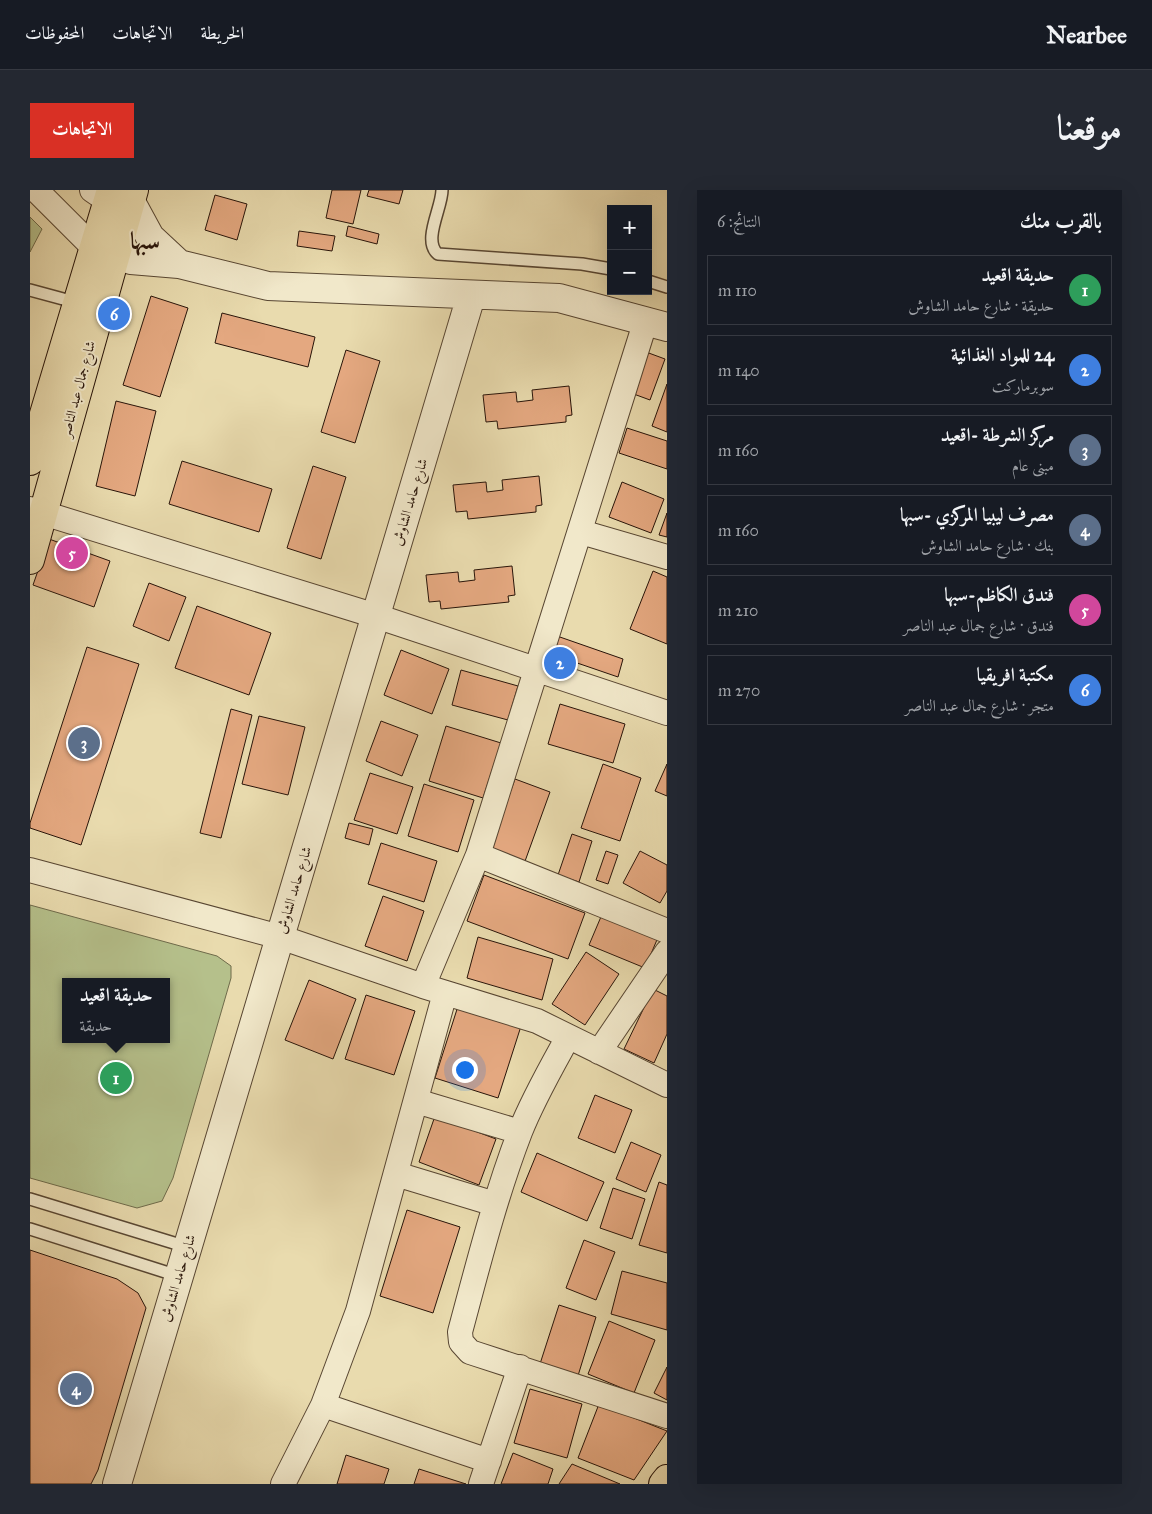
<!DOCTYPE html>
<html lang="ar">
<head>
<meta charset="utf-8">
<style>
  body { margin:0; font-family:"IM FELL Great Primer",Amiri,serif; background:#242831; color:#f1f3f6; direction:rtl }
  .controls { position:absolute; right:15px; top:15px; display:grid; overflow:hidden; border-radius:0px; box-shadow:0 5px 20px #0002 }
  .controls button { width:45px; height:45px; display:grid; place-items:center; padding:0; border:0; border-bottom:1px solid #363941; background:#171b24; color:#f1f3f6; font:25px sans-serif }
  .you { position:absolute; left:434px; top:879px; width:18px; height:18px; margin:-12px; border:4px solid #fff; border-radius:50%; background:#1a73e8; box-shadow:0 0 0 8px #1a73e833 }
  .badge { display:grid; place-items:center; width:32px; height:32px; border-radius:50%; background:#d93025; color:#fff; font-size:16px; font-weight:700 }
  .pin { position:absolute; translate:-50% -50%; border:2px solid #fff; box-shadow:0 1px 5px #0006 }
  .popup { position:absolute; left:32px; top:788px; width:108px; height:65px; box-sizing:border-box; display:grid; place-content:center; border-radius:0px; background:#171b24; filter:drop-shadow(0 1px 4px #0005); font-size:16px; white-space:nowrap; color:#9ea1a6 }
  .popup b { font-size:19px; color:#f1f3f6 }
  .popup::after { content:''; position:absolute; left:50%; top:100%; margin-left:-10px; border:10px solid transparent; border-top-color:#171b24 }
  .list { margin:0; padding:0; list-style:none }
  h2 { display:flex; justify-content:space-between; align-items:center; height:65px; margin:0; padding:0 20px; font-size:21px }
  h2 small { font-size:16px; font-weight:400; color:#9ea1a6 }
  .list li { display:grid; grid-template-columns:32px 1fr auto; gap:15px; align-items:center; box-sizing:border-box; height:70px; margin:0 10px 10px; padding:0 10px; border:1px solid #363941; border-radius:0px }
  .list b { display:block; font-size:19px; white-space:nowrap }
  .list p { margin:0; font-size:16px; white-space:nowrap; color:#9ea1a6 }
  .list em { font-size:16px; font-style:normal; color:#9ea1a6 }
  .map { position:relative; flex:none; width:637px; height:1294px; overflow:hidden; direction:ltr; border-radius:0px }
  header { display:flex; align-items:center; gap:30px; box-sizing:border-box; height:70px; padding:0 25px; background:#171b24; border-bottom:1px solid #363941 }
  header strong { font-size:24px }
  nav { display:flex; gap:28px; margin-inline-start:auto; font-size:18px }
  .intro { display:flex; align-items:center; justify-content:space-between; box-sizing:border-box; height:120px; padding:0 30px }
  h1 { margin:0; font-size:35px }
  .button { padding:12px 22px; border-radius:0px; background:#d93025; color:#fff; font-size:18px; font-weight:700 }
  main { display:flex; gap:30px; padding:0 30px }
  aside { flex:1; background:#171b24; border-radius:0px; box-shadow:0 5px 20px #0002 }
  .map>svg:first-child { display:block }
</style>
</head>
<body>
<header>
<strong>Nearbee</strong>
<nav><a>الخريطة</a><a>الاتجاهات</a><a>المحفوظات</a></nav>
</header>
<div class="intro"><h1>موقعنا</h1><a class="button">الاتجاهات</a></div>
<main>
<aside>
<h2>بالقرب منك<small>النتائج: 6</small></h2>
<ul class="list">
<li><span class="badge" style="background:#2e9e5b">1</span><div><b>حديقة اقعيد</b><p>حديقة · شارع حامد الشاوش</p></div><em>110 m</em></li>
<li><span class="badge" style="background:#3f7fe0">2</span><div><b>24 للمواد الغذائية</b><p>سوبرماركت</p></div><em>140 m</em></li>
<li><span class="badge" style="background:#5c6f8a">3</span><div><b>مركز الشرطة -اقعيد</b><p>مبنى عام</p></div><em>160 m</em></li>
<li><span class="badge" style="background:#5c6f8a">4</span><div><b>مصرف ليبيا المركزي -سبها</b><p>بنك · شارع حامد الشاوش</p></div><em>160 m</em></li>
<li><span class="badge" style="background:#d1479c">5</span><div><b>فندق الكاظم-سبها</b><p>فندق · شارع جمال عبد الناصر</p></div><em>210 m</em></li>
<li><span class="badge" style="background:#3f7fe0">6</span><div><b>مكتبة افريقيا</b><p>متجر · شارع جمال عبد الناصر</p></div><em>270 m</em></li>
</ul>
</aside>
<div class="map">
<svg width="637" height="1294" viewBox="0 0 637 1294">
  <rect width="100%" height="100%" fill="#e9dbae"/>
  <filter id="stains"><feTurbulence type="fractalNoise" baseFrequency=".004" numOctaves="4"/><feColorMatrix values="0 0 0 0 .2 0 0 0 0 .09 0 0 0 0 .02 0 0 0 .5 -.17"/></filter>
  <radialGradient id="worn" r=".72"><stop offset=".6" stop-color="#630" stop-opacity="0"/><stop offset="1" stop-color="#630" stop-opacity=".3"/></radialGradient>
  <path fill="#b5c08b" stroke="#6e6a4a" fill-rule="evenodd" d="M0 27 12 39 0 62Z
    M0 715 187 766 201 776V788L143 988 132 1011 107 1018 0 988ZM36 792H136V849H36Z"/>
  <path fill="#e4a880" stroke="#281409" d="M302 0H331L323 34 296 28Z
    M339 0H373L369 14 337 6Z
    M185 5 217 14 207 50 175 40Z
    M318 36 349 44 347 54 316 46Z
    M269 41 305 46 302 61 267 56Z
    M121 106 158 118 130 207 93 195Z
    M192 123 285 147 278 177 185 153Z
    M316 160 350 171 325 253 291 242Z
    M616 162 635 169 620 210 601 203Z
    M637 194V242L622 236Z
    M539 196 542 225 536 226V232L468 239 467 231 456 232 453 205 486 202 487 212 503 210 502 200Z
    M86 211 126 221 105 306 66 296Z
    M597 238 637 251V279L589 263Z
    M152 271 242 299 229 342 139 314Z
    M283 276 316 287 291 369 257 358Z
    M509 286 512 315 506 316V322L438 329 437 321 426 322 423 295 456 292 457 302 473 300 472 290Z
    M592 292 634 309 621 343 579 327Z
    M637 323V347L629 345Z
    M19 349 80 371 64 417 3 395Z
    M482 376 485 405 478 406 479 412 411 419 410 411 399 412 396 385 428 382 429 392 445 390 444 380Z
    M623 381 637 387V454L600 439Z
    M119 393 156 407 139 451 103 436Z
    M167 416 241 443 219 505 145 478Z
    M527 446 593 469 588 487 521 464Z
    M57 457 109 474 51 655 0 638V633Z
    M371 460 419 479 402 524 354 505Z
    M431 480 488 496 478 530 422 515Z
    M530 514 595 534 583 573 518 554Z
    M201 519 222 525 191 648 170 643Z
    M229 526 275 537 258 605 212 594Z
    M351 531 388 545 372 586 336 571Z
    M416 536 471 553 453 608 399 591Z
    M573 574 611 588 590 651 551 638Z
    M637 574V606L625 601Z
    M340 583 383 597 367 644 324 630Z
    M485 589 520 602 494 674 459 661Z
    M394 594 444 610 428 662 378 646Z
    M319 633 343 639 339 655 315 648Z
    M542 644 562 651 549 692 528 685Z
    M351 653 407 671 394 712 338 694Z
    M576 661 588 665 578 694 566 690Z
    M610 661 637 675V701L630 713 593 693Z
    M454 685 555 723 538 769 437 731Z
    M353 706 394 721 377 771 335 756Z
    M573 722 629 745 615 778 559 755Z
    M448 747 523 769 512 810 437 788Z
    M556 762 589 784 555 835 522 814Z
    M279 790 326 809 303 869 255 850Z
    M623 799 637 806V844L624 873 594 859Z
    M336 805 385 821 364 885 315 869Z
    M429 813 492 833 468 908 405 888Z
    M565 905 602 920 585 963 548 948Z
    M405 926 466 949 449 995 389 972Z
    M601 952 631 965 616 1002 586 989Z
    M507 963 574 992 557 1031 491 1002Z
    M629 992 637 995V1063L609 1055Z
    M583 998 615 1009 602 1049 570 1038Z
    M377 1020 430 1037 403 1123 350 1106Z
    M554 1050 585 1062 566 1110 536 1098Z
    M0 1060 87 1089 108 1103 116 1118 68 1280 61 1294H0Z
    M592 1081 637 1093V1140L581 1124Z
    M529 1115 566 1127 547 1189 509 1177Z
    M579 1131 625 1150 604 1203 558 1184Z
    M637 1177V1210L624 1203Z
    M500 1199 552 1214 537 1268 484 1253Z
    M569 1214 637 1241 604 1290 548 1268Z
    M483 1263 523 1279 518 1294H471Z
    M316 1265 359 1279 354 1294H307Z
    M542 1274 590 1294H529Z
    M389 1279 436 1294H384Z"/>
  <g fill="none" stroke-linecap="round" stroke-linejoin="round">
    <g stroke="#584632" stroke-width="14">
      <path id="service" d="M412 0C412 18 392 51 408 64L552 74 581 79
        M618 91 637 97
        M0 100 48 113
        M0 1009 157 1057
        M0 1039 148 1086"/>
    </g>
    <g stroke="#584632" stroke-width="26">
      <path id="minor" d="M6 0 64 58
        M62 0 78 11
        M0 319 346 426 637 523
        M551 342 637 367
        M448 665 637 741
        M0 680 250 747 393 796 507 831 637 895
        M393 796 448 665 616 130
        M538 847C521 878 503 909 490 942 465 1007 448 1075 430 1142L431 1152 440 1162 637 1226
        M569 862 637 762
        M386 911 490 942
        M366 984 465 1014
        M293 1215 459 1271
        M253 1294 293 1215 328 1121 415 803
        M451 1294 490 1177"/>
    </g>
    <g stroke="#584632" stroke-width="30">
      <path id="tertiary" d="M101 12 120 47 149 74
        M64 58 101 70 149 74 238 96 529 108 637 137
        M87 1294 441 106"/>
    </g>
    <g stroke="#281409" stroke-width="30">
      <path id="primary" d="M0 271 81 0
        M0 370 104 0
        M633 1294 637 1289"/>
    </g>
    <use href="#service" stroke="#f1e8ca" stroke-width="11"/>
    <use href="#minor" stroke="#f1e8ca" stroke-width="24"/>
    <use href="#tertiary" stroke="#f1e8ca" stroke-width="28"/>
    <use href="#primary" stroke="#e9dbae" stroke-width="28"/>
  </g>
  <g text-anchor="middle" dominant-baseline="central" stroke-width="4" stroke-linejoin="round" paint-order="stroke">
    <g font-size="14" fill="#281409" stroke="#f1e8ca">
      <text transform="translate(48 199) rotate(-75)">شارع جمال عبد الناصر</text>
      <text transform="translate(380 312) rotate(-73)">شارع حامد الشاوش</text>
      <text transform="translate(264 700) rotate(-73)">شارع حامد الشاوش</text>
      <text transform="translate(148 1088) rotate(-73)">شارع حامد الشاوش</text>
    </g>
    <g font-size="24" font-weight="bold" fill="#281409" stroke="#f1e8ca">
      <text x="115" y="51">سبها</text>
    </g>
  </g>
  <rect width="100%" height="100%" filter="url(#stains)"/>
  <rect width="100%" height="100%" fill="url(#worn)"/>
</svg>
<div class="controls">
<button>+</button>
<button>−</button>
</div>
<div class="you"></div>
<div class="pin badge" style="left:86px;top:888px;background:#2e9e5b">1</div>
<div class="popup"><b>حديقة اقعيد</b>حديقة</div>
<div class="pin badge" style="left:530px;top:473px;background:#3f7fe0">2</div>
<div class="pin badge" style="left:54px;top:553px;background:#5c6f8a">3</div>
<div class="pin badge" style="left:46px;top:1199px;background:#5c6f8a">4</div>
<div class="pin badge" style="left:42px;top:363px;background:#d1479c">5</div>
<div class="pin badge" style="left:84px;top:124px;background:#3f7fe0">6</div>
</div>
</main>
</body>
</html>
